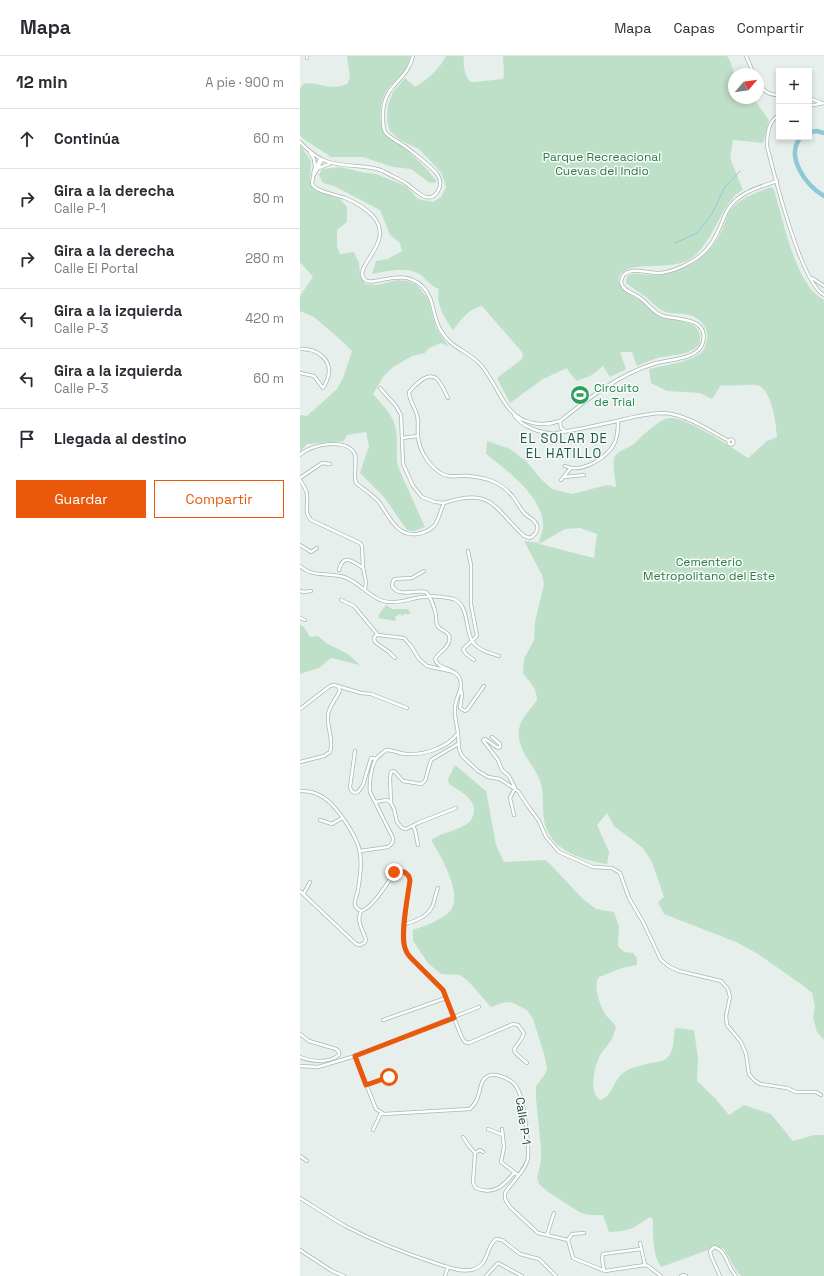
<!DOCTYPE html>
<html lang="es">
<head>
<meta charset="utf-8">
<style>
  body { margin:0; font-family:"Space Grotesk",sans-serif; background:#f2f2f3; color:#2b2b33 }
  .controls { position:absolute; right:12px; top:12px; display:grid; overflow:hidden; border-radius:0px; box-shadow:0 2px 6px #0003 }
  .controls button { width:36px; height:36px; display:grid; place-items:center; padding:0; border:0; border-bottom:1px solid #e1e1e2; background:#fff; color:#2b2b33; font:20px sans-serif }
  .compass { position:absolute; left:428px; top:12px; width:36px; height:36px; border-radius:50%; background:#fff; box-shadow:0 2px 6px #0003; rotate:61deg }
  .stop { position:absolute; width:12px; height:12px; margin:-9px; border:3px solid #ea580c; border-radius:50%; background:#fff }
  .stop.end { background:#ea580c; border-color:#fff; box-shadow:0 1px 4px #0008 }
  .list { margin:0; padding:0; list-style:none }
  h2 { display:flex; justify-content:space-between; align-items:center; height:52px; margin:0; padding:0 16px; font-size:17px }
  h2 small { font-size:13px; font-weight:400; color:#7c7c81 }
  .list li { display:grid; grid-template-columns:26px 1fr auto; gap:12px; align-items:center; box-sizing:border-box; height:60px; padding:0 16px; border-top:1px solid #e1e1e2 }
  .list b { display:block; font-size:15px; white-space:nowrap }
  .list p { margin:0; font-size:13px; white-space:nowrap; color:#7c7c81 }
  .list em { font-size:13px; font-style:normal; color:#7c7c81 }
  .actions { display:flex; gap:8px; padding:12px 16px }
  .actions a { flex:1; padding:9px 0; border:1px solid #ea580c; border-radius:0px; text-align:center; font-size:14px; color:#ea580c }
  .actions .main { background:#ea580c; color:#fff }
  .icon { flex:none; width:22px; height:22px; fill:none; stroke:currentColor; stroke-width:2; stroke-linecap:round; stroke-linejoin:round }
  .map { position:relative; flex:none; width:524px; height:1220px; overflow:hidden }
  header { display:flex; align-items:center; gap:24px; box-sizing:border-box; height:56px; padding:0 20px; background:#fff; border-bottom:1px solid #e1e1e2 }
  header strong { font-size:19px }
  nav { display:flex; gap:22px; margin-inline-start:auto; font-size:14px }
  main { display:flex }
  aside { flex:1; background:#fff }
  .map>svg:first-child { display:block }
</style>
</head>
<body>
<header>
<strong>Mapa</strong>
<nav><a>Mapa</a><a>Capas</a><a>Compartir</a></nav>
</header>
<main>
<aside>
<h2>12 min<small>A pie · 900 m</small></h2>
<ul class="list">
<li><svg class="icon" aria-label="ahead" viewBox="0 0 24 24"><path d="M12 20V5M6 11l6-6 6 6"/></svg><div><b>Continúa</b></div><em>60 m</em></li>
<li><svg class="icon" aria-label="right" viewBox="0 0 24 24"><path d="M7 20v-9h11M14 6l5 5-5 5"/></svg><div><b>Gira a la derecha</b><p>Calle P-1</p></div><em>80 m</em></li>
<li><svg class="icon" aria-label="right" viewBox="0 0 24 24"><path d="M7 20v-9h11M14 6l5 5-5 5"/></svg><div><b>Gira a la derecha</b><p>Calle El Portal</p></div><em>280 m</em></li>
<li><svg class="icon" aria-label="left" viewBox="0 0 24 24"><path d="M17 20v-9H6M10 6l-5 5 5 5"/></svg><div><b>Gira a la izquierda</b><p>Calle P-3</p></div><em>420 m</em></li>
<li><svg class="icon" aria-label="left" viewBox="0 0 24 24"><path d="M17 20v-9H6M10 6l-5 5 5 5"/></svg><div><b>Gira a la izquierda</b><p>Calle P-3</p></div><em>60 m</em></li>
<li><svg class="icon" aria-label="arrive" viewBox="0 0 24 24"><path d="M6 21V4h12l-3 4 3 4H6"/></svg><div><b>Llegada al destino</b></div></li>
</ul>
<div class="actions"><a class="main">Guardar</a><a>Compartir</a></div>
</aside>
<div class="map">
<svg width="524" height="1220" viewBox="0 0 524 1220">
  <rect width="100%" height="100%" fill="#e6efeb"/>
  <path fill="#bfe0c8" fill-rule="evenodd" d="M47 0H110C109 17 92 24 85 38 80 47 78 67 84 76 87 83 93 83 98 87 112 99 127 111 137 126L130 127 111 113 93 111 63 101H31L2 82 0 78V33L3 28C18 24 28 36 47 28L50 22Z
    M146 0H164C163 9 164 20 171 26H175L203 23 204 18 203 0H427C436 13 434 27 434 42H453L469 64 463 87 433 84 430 102 443 134C421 144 415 187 390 203 372 215 335 205 323 216 308 229 335 239 343 246 348 251 352 256 359 259 372 265 401 263 400 282 400 285 400 288 398 290 387 300 370 299 357 302 351 304 344 307 337 310L332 296H320L326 313 310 321 303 310 292 319 277 325 269 316 267 312 243 323 210 347 197 322 222 303 223 298 221 295 182 250C168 253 162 263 153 274 145 263 135 247 139 233 130 230 126 222 119 218 106 210 86 215 72 218L76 205 88 203 102 195 100 187 90 179 80 154 34 130 23 127 19 119 22 113 40 111 61 116 76 118 106 130 118 143 133 146 141 141 146 131 142 118 135 110 119 93 100 84 90 75 89 72 87 64 88 49 93 36 105 22 115 31C128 23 139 14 146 0Z
    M0 89 11 105 10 128 15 134 40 143 47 151V166L37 174V190L40 198 54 196 59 207 60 219 65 228 77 229 97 224 108 225 116 228 128 243 136 272 149 291 141 287 129 292 125 297 112 300 93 311 83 321 73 338C89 356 97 363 97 388 97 396 96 405 99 413L125 471C119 473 114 477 107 474L84 441 60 417 69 390 66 376 47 379 44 385 7 388 0 396V359L7 360 37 333 43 322 52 295 43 286 14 261 0 255V240L13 221 0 206Z
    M471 131 474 134C483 163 491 205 508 229 512 236 518 240 524 244V984L517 976 513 962 515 951 512 937 505 931 458 898 436 886 364 858 358 846 364 841 352 806 343 792 314 770 307 757 297 769 309 796 307 808C281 804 249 794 244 764 242 752 244 739 241 728 235 707 213 693 220 669 223 660 232 652 237 644 236 629 230 628 223 617L224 603 234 584 235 566 244 528 242 519 224 485 239 487C240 482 242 477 243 472 245 442 207 414 186 398L187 385 210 393 226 405 241 423 252 433 272 438 307 429 316 431C316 422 309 402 319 396 325 392 332 391 337 385 344 378 360 363 369 362 386 360 433 392 448 402L467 385 477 381C476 368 472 331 456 329 444 328 433 331 421 329L412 343 400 337 367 335 351 327 349 313C364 309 385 307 398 299 405 295 405 291 407 284 409 273 402 264 392 260 382 256 370 260 360 253 355 250 351 245 346 241 339 236 332 232 326 227L327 220 331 218C342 217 354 221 365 218 390 212 410 200 421 176 425 169 426 159 431 153 442 141 456 137 471 131ZM280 472 297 478 294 502 239 488 265 473Z
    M86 549 92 553H108L111 558H104L103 560 100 558 95 561 96 565 78 562 79 558Z
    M0 569 3 570 10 581 18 580 26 587 48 598 60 609 31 602 19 612 0 618Z
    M155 709 186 735 196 789 204 806 245 804 250 808 284 844 296 853 314 856 319 870 318 890 324 896 333 897 337 902V909L322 912 299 921C293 929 299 947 304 956 307 962 313 965 316 971 314 976 313 982 310 986 307 991 301 996 299 1002 294 1012 289 1036 300 1044 312 1041 313 1026 322 1018 332 1009 351 1008 364 1004 375 998 373 984 375 972L394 974 398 1002 397 1025 415 1042 429 1059 444 1049 471 1058 493 1085 514 1079H524V1220H441C433 1212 430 1201 423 1192L411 1193 361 1211C352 1197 353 1180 353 1163L350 1161 333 1172 323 1175 309 1176 303 1159H290L281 1157 248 1136 239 1128 237 1122 241 1105V1093L236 1042V1030L245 1018 247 1012 244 998 233 963 227 954 211 946 202 947 191 951 168 925 160 919 141 918 128 907 113 885V874C124 870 140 865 149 856 165 841 140 798 131 784 141 777 152 776 163 770 168 768 171 765 173 760 179 744 160 735 149 728L148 723Z"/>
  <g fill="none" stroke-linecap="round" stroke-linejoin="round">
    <path stroke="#8ec9d4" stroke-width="1" d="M375 187 397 177 412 158 424 132 440 115"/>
    <path stroke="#8ec9d4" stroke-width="4.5" d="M509 76 517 75 524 77
      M501 81C484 101 507 130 524 140"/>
    <g stroke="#a8b8b2" stroke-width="4">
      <path id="minor" d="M7 0V2
        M446 0 454 18
        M458 25C463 35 468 39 479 39
        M509 42 522 47
        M509 50 524 47
        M479 59C468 65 467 79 467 90 474 118 501 227 524 239
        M0 86C19 106 29 108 56 110 66 111 74 111 83 115 91 120 100 123 107 128 116 134 130 152 139 133 141 128 140 122 137 118 132 111 108 92 100 87 95 84 89 81 85 76 83 72 83 66 83 61 82 27 107 27 113 0
        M10 97 14 103 15 111
        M20 103 14 114 12 128C18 137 35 138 45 142 55 146 65 152 73 160 96 187 53 209 64 223 72 233 102 209 123 231 135 243 132 261 141 275 152 293 168 295 180 308 198 327 203 362 233 367 242 369 251 368 260 365 289 342 318 319 353 308 368 303 399 304 403 286 409 261 377 264 363 260 353 257 348 247 339 241 335 238 328 236 324 232 322 230 322 229 321 226 323 207 348 218 360 217 370 216 380 212 389 207 403 200 413 188 419 173 423 165 425 156 431 149 443 135 460 131 477 125
        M19 112 29 108
        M14 119 22 104
        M512 222 524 230
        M0 293C16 292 33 303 28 321 27 325 25 329 23 332L14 320 0 317
        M80 332 96 350 101 359 103 408 113 430 122 441 135 446 144 447
        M214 359C222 371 242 378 255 377 261 377 267 375 273 374 291 371 308 367 325 363 338 360 351 357 364 357 388 359 408 374 429 385
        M260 365 261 372 265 375
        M102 382 118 380
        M428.5 386a2.5 2.5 0 1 1 5 0a2.5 2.5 0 1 1-5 0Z
        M0 399C10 388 49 381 55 399 57 408 53 419 56 427 63 433 72 438 78 445 89 459 96 481 117 478 123 477 130 474 134 470 139 464 140 455 144 447 192 431 193 451 224 480L230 482C241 475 239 467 229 461 222 457 220 451 216 445 210 436 202 429 192 425 185 422 177 421 169 420 158 419 148 423 139 416 128 408 119 394 118 380 117 373 119 366 117 359 115 351 109 345 109 336 114 330 127 316 136 322 141 326 145 336 148 342
        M265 410C281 418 308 402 315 386 318 379 318 372 318 365
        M264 421 284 419
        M0 422 22 407 30 408
        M0 424C3 429 7 434 7 439 8 449 4 457 11 464L60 487 62 490 63 512 66 526 65 533
        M261 424 270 413
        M0 489 11 496 17 492
        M168 495 171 509V548L177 580 163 593 166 598 174 604
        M0 510C13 522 29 516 44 521 60 526 72 545 89 546 101 547 112 542 123 541 132 539 145 541 154 543 169 550 165 572 172 585 178 594 189 597 199 600
        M39 514C43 497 53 505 63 512
        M0 535 4 536 11 535
        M41 544 54 550 78 579 104 582 111 590 119 603 127 610 154 616
        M0 562 5 564
        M77 578 74 582 75 586 89 596 95 602
        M161 634 162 639 160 652 165 655 167 654 184 630
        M0 653 30 630 34 629 61 637 71 638 107 652
        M158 677 159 693 162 700 178 715 188 721 200 723 218 735 228 750 239 765 246 781 259 796 293 811 312 812 320 817 329 842 343 866 361 904 370 911 379 915 421 925 428 933 430 941 426 960 427 969 441 986 446 998 449 1018 454 1024 460 1028 487 1032 496 1036H516L521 1039
        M192 681 200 688V691L198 692 185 683 183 684 198 704 202 714 209 720 215 732 210 742 214 759
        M55 695 50 731C51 735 53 738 58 736L63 729 71 702 76 703
        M0 706 24 700 30 696C34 683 27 673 28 660 28 650 37 643 40 634L38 631
        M0 735C7 735 15 736 21 740 35 747 58 781 60 797 62 809 60 822 58 834 57 838 54 845 55 849 56 852 59 854 61 855 73 852 87 827 95 816L104 815 109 819 110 824C108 840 100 878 105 892 106 896 108 899 111 902L143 934 162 982 165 986 169 987 213 968 218 969 224 977C218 996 204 989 227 1007
        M75 746 87 744 91 747 94 753 97 766 102 772 106 773 118 767 156 752
        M91 747 90 722 91 716 94 715 103 725 121 728 125 725 131 704 158 688
        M20 764 32 768 42 762
        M113 770 115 774 118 789
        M60 795 88 791C92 788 93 787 93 782L70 736C69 727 71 711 76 703 78 700 83 697 86 694 93 694 100 698 107 698 125 699 147 692 158 677 157 669 154 660 155 652 155 641 165 632 159 621 153 611 138 614 135 603 138 597 147 593 149 586 152 574 140 576 137 569 136 566 136 562 136 559 134 551 132 542 126 536 115 533 99 542 92 530L93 525 95 523 112 522 124 515
        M0 835 56 888 60 889 64 887 66 884C63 874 56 866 61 855
        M4 837 10 826
        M105 868C114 866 128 860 132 851 135 845 135 838 138 832
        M83 964 146 942
        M0 978 9 985 36 993 39 996V999C28 1007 13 1006 0 1001
        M55 1000 76 1053 84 1058 170 1053C173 1050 177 1045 178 1040 181 1033 180 1024 188 1020 192 1018 197 1019 200 1020 207 1022 214 1026 217 1032 224 1042 229 1089 228 1101 227 1113 211 1127 205 1137V1143L210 1151 238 1177 268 1184
        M0 1010 18 1011 55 1000 179 951
        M66 1029 89 1021
        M188 1073 203 1079
        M202 1073 204 1091 201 1106 218 1119
        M73 1074 81 1057
        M163 1081 169 1090 175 1097 173 1127 176 1132C194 1140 204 1129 214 1117
        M175 1097 180 1094 183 1096
        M0 1100 7 1105
        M0 1142C16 1152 31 1162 47 1171 76 1186 107 1198 138 1208 148 1211 160 1216 171 1214 190 1210 185 1191 196 1183L202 1184 220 1198 239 1203 256 1220
        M284 1177 272 1178 268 1184 273 1202 305 1215 345 1209
        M247 1179 254 1157
        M340 1187 345 1209 348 1210 361 1220
        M0 1194 32 1215 44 1220
        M304 1214 302 1202 303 1198 341 1193
        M145 1220 148 1211
        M186 1220 198 1207 222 1220
        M381 1220 384 1219 386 1220
        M420 1220 411 1200 410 1195 414 1191C427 1194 427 1211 436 1220"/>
    </g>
    <use href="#minor" stroke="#fff" stroke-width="2.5"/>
  </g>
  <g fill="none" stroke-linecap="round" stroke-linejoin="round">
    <path stroke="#ea580c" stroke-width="5" d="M89 1021 66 1029 55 1000 154 962 143 934 111 902C108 899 106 896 105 892 100 878 108 840 110 824 108 816 102 814 94 816"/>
  </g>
  <defs>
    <g id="stadium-disc" transform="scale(1)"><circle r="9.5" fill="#2e9e5b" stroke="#f7fbf9"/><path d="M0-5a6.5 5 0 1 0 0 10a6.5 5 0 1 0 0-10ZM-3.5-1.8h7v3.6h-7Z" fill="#fff"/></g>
  </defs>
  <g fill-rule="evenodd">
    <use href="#stadium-disc" x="280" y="339"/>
  </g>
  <g text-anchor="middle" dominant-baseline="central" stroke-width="3" stroke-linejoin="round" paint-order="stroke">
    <g font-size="12" fill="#2d7a4b" stroke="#f7fbf9">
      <text x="302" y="101">Parque Recreacional<tspan x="302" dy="14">Cuevas del Indio</tspan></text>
      <text x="409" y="506">Cementerio<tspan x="409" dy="14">Metropolitano del Este</tspan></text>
    </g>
    <g font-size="12" fill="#27864d" stroke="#f7fbf9" text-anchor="start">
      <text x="294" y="332">Circuito<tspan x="294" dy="14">de Trial</tspan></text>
    </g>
    <g font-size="12" fill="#24423a" stroke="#f7fbf9">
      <text transform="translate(223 1065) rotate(82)">Calle P-1</text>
    </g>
    <g font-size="13" letter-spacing="1" fill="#1f5548" stroke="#f7fbf9">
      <text x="264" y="382">EL SOLAR DE<tspan x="264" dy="15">EL HATILLO</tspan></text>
    </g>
  </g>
</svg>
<div class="controls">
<button>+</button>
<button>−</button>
</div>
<svg class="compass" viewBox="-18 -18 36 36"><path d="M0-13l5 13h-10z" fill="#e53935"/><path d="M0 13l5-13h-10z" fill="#7c7c81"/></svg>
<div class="stop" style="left:89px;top:1021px"></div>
<div class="stop end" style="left:94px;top:816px"></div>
</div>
</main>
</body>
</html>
